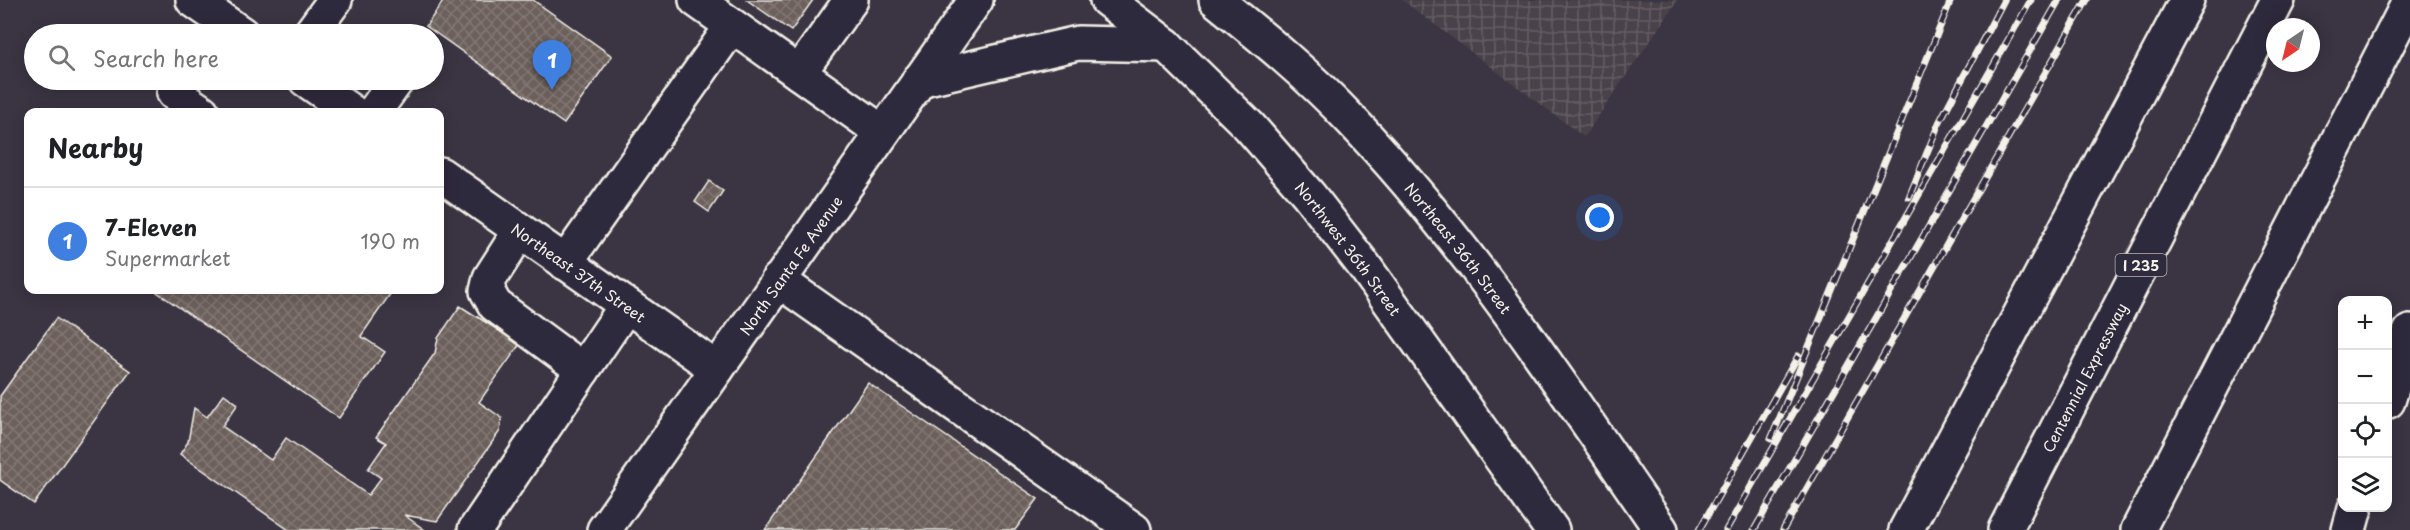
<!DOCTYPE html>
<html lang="en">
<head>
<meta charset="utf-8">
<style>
  body { margin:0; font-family:"Playpen Sans",sans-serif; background:#f2f2f2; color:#202124 }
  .controls { position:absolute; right:18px; bottom:18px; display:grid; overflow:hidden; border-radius:12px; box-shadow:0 3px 15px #0003 }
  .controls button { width:54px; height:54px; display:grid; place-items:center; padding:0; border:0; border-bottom:2px solid #e0e0e0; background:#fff; color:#202124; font:30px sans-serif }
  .compass { position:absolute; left:2266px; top:18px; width:54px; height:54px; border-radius:50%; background:#fff; box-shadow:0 3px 15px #0003; rotate:215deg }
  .you { position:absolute; left:1600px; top:218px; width:21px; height:21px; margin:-15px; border:4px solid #fff; border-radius:50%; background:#1a73e8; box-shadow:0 0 0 9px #1a73e833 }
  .badge { display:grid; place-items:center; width:39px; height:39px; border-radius:50%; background:#111827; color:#fff; font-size:20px; font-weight:700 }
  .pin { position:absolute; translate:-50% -50px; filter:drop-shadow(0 2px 3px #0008) }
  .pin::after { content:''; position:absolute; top:32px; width:21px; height:18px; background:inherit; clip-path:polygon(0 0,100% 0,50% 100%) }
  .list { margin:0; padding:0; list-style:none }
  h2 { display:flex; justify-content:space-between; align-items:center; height:78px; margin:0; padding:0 24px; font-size:26px }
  h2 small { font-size:20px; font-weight:400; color:#757577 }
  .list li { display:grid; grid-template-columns:39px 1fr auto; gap:18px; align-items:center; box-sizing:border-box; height:108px; padding:0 24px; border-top:2px solid #e0e0e0 }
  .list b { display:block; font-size:22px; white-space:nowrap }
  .list p { margin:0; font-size:20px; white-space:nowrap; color:#757577 }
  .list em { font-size:20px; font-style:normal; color:#757577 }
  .icon { flex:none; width:33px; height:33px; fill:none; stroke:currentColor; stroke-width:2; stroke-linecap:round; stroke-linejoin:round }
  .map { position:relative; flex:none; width:2410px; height:530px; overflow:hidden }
  .search { position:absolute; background:#fff; box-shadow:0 3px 15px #0003; left:24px; top:24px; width:420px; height:66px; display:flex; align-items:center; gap:15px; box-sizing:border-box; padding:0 21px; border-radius:33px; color:#757577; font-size:22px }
  .panel { position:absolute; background:#fff; box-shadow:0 3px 15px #0003; left:24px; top:108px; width:420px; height:186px; border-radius:12px }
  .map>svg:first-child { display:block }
</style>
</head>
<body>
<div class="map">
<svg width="2410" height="530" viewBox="0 0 2410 530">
  <defs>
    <pattern id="industrial-grid" width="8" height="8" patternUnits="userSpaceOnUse" patternTransform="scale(1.5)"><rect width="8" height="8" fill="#4a424a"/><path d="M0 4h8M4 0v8" fill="none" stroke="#655e64"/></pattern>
    <pattern id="building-cross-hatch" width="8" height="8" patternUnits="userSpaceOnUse" patternTransform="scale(1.5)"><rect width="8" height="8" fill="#6d615c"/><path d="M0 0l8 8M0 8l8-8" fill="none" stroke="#827873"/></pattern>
  </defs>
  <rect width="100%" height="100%" fill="#3b3543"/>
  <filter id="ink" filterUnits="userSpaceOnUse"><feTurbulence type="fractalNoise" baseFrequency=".0167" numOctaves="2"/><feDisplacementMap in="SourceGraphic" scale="12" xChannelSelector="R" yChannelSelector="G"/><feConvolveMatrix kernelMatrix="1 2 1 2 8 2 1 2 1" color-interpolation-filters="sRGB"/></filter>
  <g filter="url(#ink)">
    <path fill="url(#industrial-grid)" d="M1402 0H1678L1584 137Z"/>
    <path fill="url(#building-cross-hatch)" stroke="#f4f1e8" stroke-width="1.5" d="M444 0H533L612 56 564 124 426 26Z
      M747 0H813L791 31Z
      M709 181 723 191 709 212 695 202Z
      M154 290H393L361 336 385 352 339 418Z
      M460 306 520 344 479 402 502 418 500 431 437 521 404 515 425 530H289L180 454 188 442 194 408 207 417 224 394 238 404 222 426 271 460 286 438 368 495 381 478 368 469 386 443 376 437 435 353 438 338Z
      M56 318 130 371 34 504 0 480V396Z
      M868 383 1038 499 1015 530H765Z"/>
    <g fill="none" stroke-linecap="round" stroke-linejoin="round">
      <g stroke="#f4f1e8" stroke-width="38">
        <g id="minor">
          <path d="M193 0 242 34"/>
          <path d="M696 0 882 132"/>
          <path d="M310 34 335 0"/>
          <path d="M799 73 851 0"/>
          <path d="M183 80 174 93 202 112"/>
          <path d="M306 80 352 112"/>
          <path d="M374 112 397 80"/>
          <path id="s1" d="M440 174 717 369"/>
          <path d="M520 231 490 278 487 291 495 305 583 370"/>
          <path d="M565 263 732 26"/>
          <path d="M778 280 1134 530"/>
          <path d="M2388 401 2410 332"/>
          <path d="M475 530 626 306"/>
          <path d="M2349 530 2355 508"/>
        </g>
      </g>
      <g stroke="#f4f1e8" stroke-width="38">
        <g id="major">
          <path id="s2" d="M1107 0 1166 45 1249 126 1309 195 1365 267 1552 530"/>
          <path id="s3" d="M1216 0C1263 38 1311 77 1352 121 1470 245 1564 389 1661 530"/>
          <path d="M919 80 1078 43 1166 45"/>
          <path id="s4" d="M604 530 976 0"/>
        </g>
      </g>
      <g stroke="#f4f1e8" stroke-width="38">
        <g id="highway">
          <path d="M1906 530 2187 0"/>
          <path id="s5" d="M2005 530 2278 0"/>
          <path d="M2138 530 2410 0"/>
        </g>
      </g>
      <use href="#minor" stroke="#2f2a3d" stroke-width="33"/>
      <use href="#major" stroke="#2f2a3d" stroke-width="33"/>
      <use href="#highway" stroke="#2f2a3d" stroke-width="33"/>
      <g stroke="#f4f1e8" stroke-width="7">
        <path id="rail" d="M1909 197 1939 123 2004 0
          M1771 439 1951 0
          M1699 530 1798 356
          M1726 530 2031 0
          M1754 530 2059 0
          M1783 530 2087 0"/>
      </g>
      <use href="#rail" stroke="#2f2a3d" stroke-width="4.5" stroke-dasharray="14" stroke-linecap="butt"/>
    </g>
  </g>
  <g text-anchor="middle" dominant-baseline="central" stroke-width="4.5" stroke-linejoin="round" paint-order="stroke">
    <rect fill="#2f2a3d" stroke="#b9b5b5" stroke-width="1.5" x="2115.5" y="254" width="51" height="22" rx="4.5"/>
    <g font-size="14" font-weight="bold" fill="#f4f1e8">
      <text x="2141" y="265">I 235</text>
    </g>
    <g font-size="15" fill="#f4f1e8" stroke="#2f2a3d">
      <text stroke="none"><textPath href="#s2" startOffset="348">Northwest 36th Street</textPath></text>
      <text stroke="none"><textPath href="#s3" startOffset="348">Northeast 36th Street</textPath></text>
      <text stroke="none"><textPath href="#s4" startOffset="324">North Santa Fe Avenue</textPath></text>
      <text stroke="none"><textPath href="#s1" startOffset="170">Northeast 37th Street</textPath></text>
      <text stroke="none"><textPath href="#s5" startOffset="172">Centennial Expressway</textPath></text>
    </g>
  </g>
</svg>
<div class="controls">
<button>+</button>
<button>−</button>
<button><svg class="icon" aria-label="locate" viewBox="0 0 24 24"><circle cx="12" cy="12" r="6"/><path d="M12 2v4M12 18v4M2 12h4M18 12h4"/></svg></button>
<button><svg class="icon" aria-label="layers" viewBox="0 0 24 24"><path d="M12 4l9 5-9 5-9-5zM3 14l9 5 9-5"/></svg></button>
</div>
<svg class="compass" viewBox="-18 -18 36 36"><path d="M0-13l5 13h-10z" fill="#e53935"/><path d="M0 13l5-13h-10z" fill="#757577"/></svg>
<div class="you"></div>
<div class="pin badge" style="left:552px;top:90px;background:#3f7fe0">1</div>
<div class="search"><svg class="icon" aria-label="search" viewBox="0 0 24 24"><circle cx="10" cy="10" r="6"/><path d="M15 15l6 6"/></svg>Search here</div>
<section class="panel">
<h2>Nearby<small></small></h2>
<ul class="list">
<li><span class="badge" style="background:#3f7fe0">1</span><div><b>7-Eleven</b><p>Supermarket</p></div><em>190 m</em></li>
</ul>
</section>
</div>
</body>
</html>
